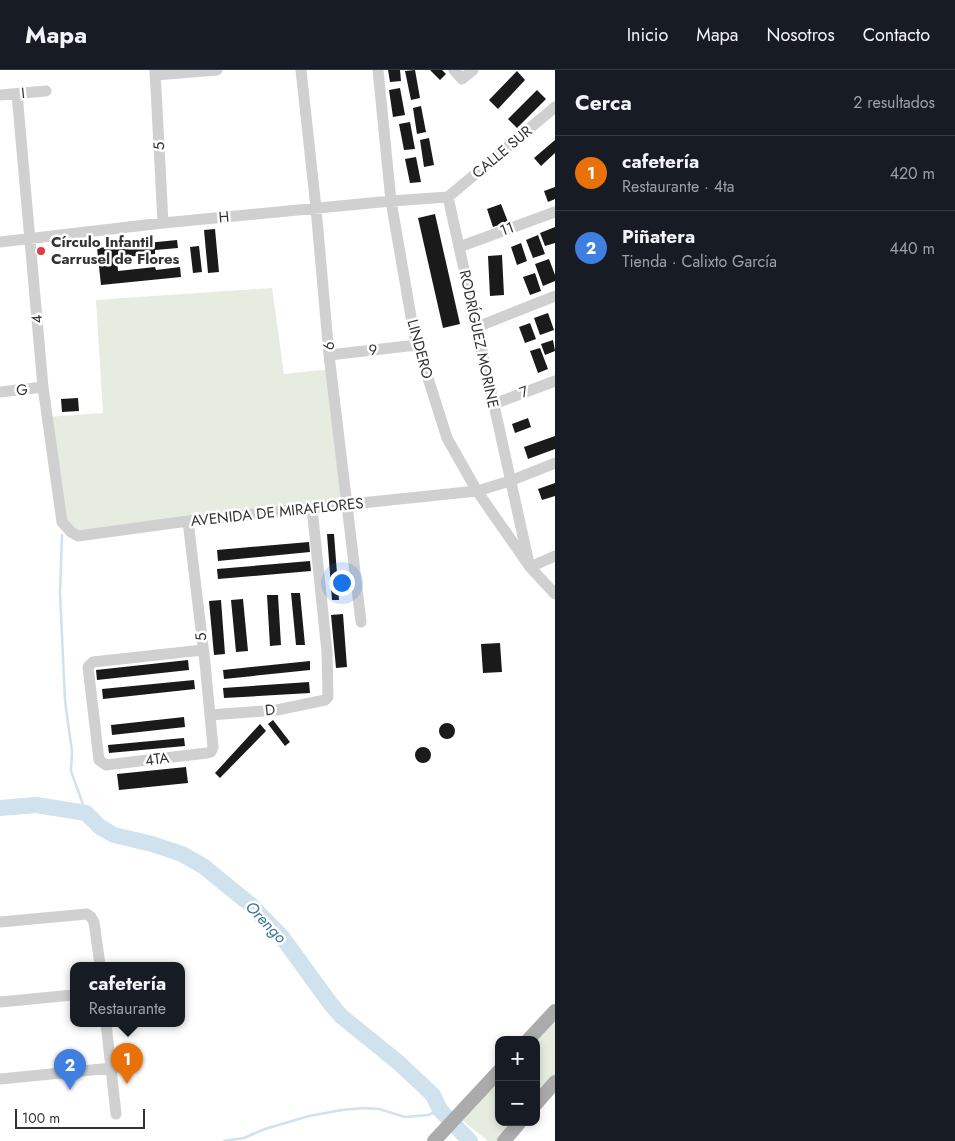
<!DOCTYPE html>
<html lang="es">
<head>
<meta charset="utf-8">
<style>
  body { margin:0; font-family:Jost,sans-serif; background:#242831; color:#f1f3f6 }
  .controls { position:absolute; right:15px; bottom:15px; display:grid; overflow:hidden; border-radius:10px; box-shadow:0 2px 8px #0003 }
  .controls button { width:45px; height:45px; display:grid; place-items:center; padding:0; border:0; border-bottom:1px solid #363941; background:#171b24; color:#f1f3f6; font:25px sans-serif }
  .scale { position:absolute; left:15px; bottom:12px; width:130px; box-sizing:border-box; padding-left:5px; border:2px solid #333; border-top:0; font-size:14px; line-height:18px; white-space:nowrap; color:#333; -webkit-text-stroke:4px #fff; paint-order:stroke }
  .you { position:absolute; left:341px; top:512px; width:18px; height:18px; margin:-12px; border:4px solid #fff; border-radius:50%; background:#1a73e8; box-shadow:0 0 0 8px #1a73e833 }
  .badge { display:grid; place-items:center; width:32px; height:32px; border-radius:50%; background:#2563eb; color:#fff; font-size:16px; font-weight:700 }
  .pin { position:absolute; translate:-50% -41px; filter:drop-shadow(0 1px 2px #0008) }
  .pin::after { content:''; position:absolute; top:26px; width:18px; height:15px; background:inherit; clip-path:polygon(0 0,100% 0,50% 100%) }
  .popup { position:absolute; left:70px; top:892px; width:115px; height:65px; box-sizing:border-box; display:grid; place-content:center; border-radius:10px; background:#171b24; filter:drop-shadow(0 1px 4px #0005); font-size:16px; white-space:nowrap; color:#9ea1a6 }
  .popup b { font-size:19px; color:#f1f3f6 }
  .popup::after { content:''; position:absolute; left:50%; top:100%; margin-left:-10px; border:10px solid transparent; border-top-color:#171b24 }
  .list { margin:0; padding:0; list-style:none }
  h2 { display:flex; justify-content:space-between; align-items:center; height:65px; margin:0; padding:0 20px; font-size:21px }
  h2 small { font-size:16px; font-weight:400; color:#9ea1a6 }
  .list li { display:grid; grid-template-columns:32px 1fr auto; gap:15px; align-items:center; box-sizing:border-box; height:75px; padding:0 20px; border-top:1px solid #363941 }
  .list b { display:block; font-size:19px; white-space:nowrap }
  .list p { margin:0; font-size:16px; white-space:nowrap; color:#9ea1a6 }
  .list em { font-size:16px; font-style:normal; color:#9ea1a6 }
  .map { position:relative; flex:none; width:555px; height:1071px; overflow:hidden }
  header { display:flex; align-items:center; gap:30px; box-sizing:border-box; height:70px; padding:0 25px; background:#171b24; border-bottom:1px solid #363941 }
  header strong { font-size:24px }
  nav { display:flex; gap:28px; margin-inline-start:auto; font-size:18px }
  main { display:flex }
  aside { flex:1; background:#171b24 }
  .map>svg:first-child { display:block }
</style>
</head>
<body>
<header>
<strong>Mapa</strong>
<nav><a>Inicio</a><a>Mapa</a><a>Nosotros</a><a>Contacto</a></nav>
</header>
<main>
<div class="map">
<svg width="555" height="1071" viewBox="0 0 555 1071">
  <rect width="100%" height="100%" fill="#fff"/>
  <path fill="#e6ecdf" d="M272 218 284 304 331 299 347 434 78 466 62 452 47 347 103 343 96 230Z
    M555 941V1012L536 1034V970Z
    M499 1001V1052H520L504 1071H488L457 1046Z"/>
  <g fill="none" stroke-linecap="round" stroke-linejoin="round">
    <path stroke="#cfe2ee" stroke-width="2.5" d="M62 465 60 522 65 631 72 681 71 701 86 743
      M224 1071 244 1068 265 1059 309 1046 342 1040 364 1038 379 1039 405 1047 428 1045 440 1040"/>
    <path stroke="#cfe2ee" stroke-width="16" d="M0 738 36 735 86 743 100 757 114 765 152 774 182 784 203 796 251 835 282 867 330 933 341 946 399 993 433 1025 440 1040 470 1071"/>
  </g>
  <path fill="#1a1a1a" d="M388 0H400L401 11 390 12Z
    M415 0 420 28 411 30 405 1Z
    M430 0H442L446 4 440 10Z
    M517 1 525 10 498 39 489 30Z
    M400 18 405 45 393 47 389 20Z
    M537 20 546 29 517 58 508 49Z
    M421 36 426 62 417 64 413 38Z
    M410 52 415 79 404 80 399 54Z
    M429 68 434 95 424 97 420 70Z
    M555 70V83L541 96 534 88Z
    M416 87 421 112 410 113 405 89Z
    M555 117V129L548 132 544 121Z
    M501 134 508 152 493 157 487 139Z
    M435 144 460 254 443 258 418 148Z
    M555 157V173L545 176 540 163Z
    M215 159 219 202 208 203 204 160Z
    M538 165 545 184 533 188 526 170Z
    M177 170 178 178 155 180V184L117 188 118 201 155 197 156 200 180 197 181 207 101 215 97 178Z
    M521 173 527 191 517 195 511 177Z
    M199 176 202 202 193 203 190 177Z
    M502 185 504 225 490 226 488 186Z
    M549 189 555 205V211L543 216 535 194Z
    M535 203 541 221 530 225 523 207Z
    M548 243 554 260 540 265 534 248Z
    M530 253 536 269 525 273 519 257Z
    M553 270 555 281 545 285 541 274Z
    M540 278 548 299 538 303 530 281Z
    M78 328 79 341 62 342 61 329Z
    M528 348 531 357 515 363 512 354Z
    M555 366V379L528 389 524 377Z
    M555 413V426L542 430 538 419Z
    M327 464H334L339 530H332Z
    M309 472 310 482 218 491 217 480Z
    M310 491 311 501 218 509 217 499Z
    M291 523H300L305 575H296Z
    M267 525H278L281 575 270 576Z
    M243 529 248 581 236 582 231 530Z
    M221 530 225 584 214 585 209 531Z
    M343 544 347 597 336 598 331 545Z
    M500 573 502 602 483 603 481 574Z
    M188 590 189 600 97 610 96 600Z
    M310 591V600L224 609 223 600Z
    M194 610 195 619 103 629 102 619Z
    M309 612 310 623 224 628 223 618Z
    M184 647 185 657 112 665 111 655Z
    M273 650 290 672 285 676 268 654Z
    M439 661a8 8 0 1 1 16 0a8 8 0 1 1-16 0Z
    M260 654 266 661 220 708 215 703Z
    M184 668 185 676 109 683 108 675Z
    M415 685a8 8 0 1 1 16 0a8 8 0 1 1-16 0Z
    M186 697 188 713 119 720 117 704Z"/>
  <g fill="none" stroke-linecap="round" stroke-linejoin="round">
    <path stroke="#d0d0d0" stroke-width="11" d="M155 0 163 153
      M301 0 316 138 329 285 361 552
      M378 0 391 131 414 264 447 368 477 421 530 497 555 524
      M454 0 462 9 473 0
      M155 5 217 0
      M17 24 43 317 62 452 71 462 78 466 188 451 477 421 510 411 555 393
      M0 25 46 21
      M448 127 528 489
      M448 127 555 37
      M0 172 163 153 391 131 448 127
      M459 177 555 142
      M477 257 555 226
      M329 285 417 275
      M0 322 43 317
      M494 334 555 311
      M188 451 205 593 213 677 211 682 207 683 106 695 99 690 88 597 93 592 203 580
      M530 497 555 486
      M210 645 277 640 325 630 328 627 327 582 312 438
      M0 852 87 844 91 847 94 852 100 895
      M0 932 73 925
      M106 953 116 1044
      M0 1009 112 998"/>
    <path stroke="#ababab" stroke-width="14" d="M528 970 555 941
      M536 1034 555 1012
      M434 1071 499 1001
      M504 1071 520 1052"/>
  </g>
  <circle fill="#e63946" stroke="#fff" stroke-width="2" cx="41" cy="181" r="5"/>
  <g text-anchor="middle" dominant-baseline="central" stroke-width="5" stroke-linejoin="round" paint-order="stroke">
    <g font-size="15" fill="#333" stroke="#fff">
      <text transform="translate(23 23) rotate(-6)">I</text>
      <text transform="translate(159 76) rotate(-93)">5</text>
      <text transform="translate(502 82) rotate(-40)">CALLE SUR</text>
      <text transform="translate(224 147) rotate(-5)">H</text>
      <text transform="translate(507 159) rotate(-20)">11</text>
      <text transform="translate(37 249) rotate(-95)">4</text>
      <text transform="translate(479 269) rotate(78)">RODRÍGUEZ MORINE</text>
      <text transform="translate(329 276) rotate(-95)">6</text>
      <text transform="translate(420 279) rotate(75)">LINDERO</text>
      <text transform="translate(373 280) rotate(-6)">9</text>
      <text transform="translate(22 320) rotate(-6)">G</text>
      <text transform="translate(524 322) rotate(-20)">7</text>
      <text transform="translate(277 442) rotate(-6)">AVENIDA DE MIRAFLORES</text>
      <text transform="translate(201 567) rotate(-97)">5</text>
      <text transform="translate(270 640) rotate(-6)">D</text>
      <text transform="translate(157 689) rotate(-7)">4TA</text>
    </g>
    <g font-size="15" font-weight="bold" fill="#333" stroke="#fff" text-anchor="start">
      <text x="51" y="172">Círculo Infantil<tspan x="51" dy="17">Carrusel de Flores</tspan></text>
    </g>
    <g font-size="16" font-style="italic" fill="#3f7597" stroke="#fff">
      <text transform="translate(266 852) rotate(46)">Orengo</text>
    </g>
  </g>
</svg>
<div class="controls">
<button>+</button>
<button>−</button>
</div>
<div class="scale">100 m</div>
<div class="you"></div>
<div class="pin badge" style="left:127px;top:1014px;background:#e8710a">1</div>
<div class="popup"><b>cafetería</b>Restaurante</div>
<div class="pin badge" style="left:70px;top:1020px;background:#3f7fe0">2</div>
</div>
<aside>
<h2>Cerca<small>2 resultados</small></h2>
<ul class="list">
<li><span class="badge" style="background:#e8710a">1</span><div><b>cafetería</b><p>Restaurante · 4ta</p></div><em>420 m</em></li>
<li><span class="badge" style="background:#3f7fe0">2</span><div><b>Piñatera</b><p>Tienda · Calixto García</p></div><em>440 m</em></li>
</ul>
</aside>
</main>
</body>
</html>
